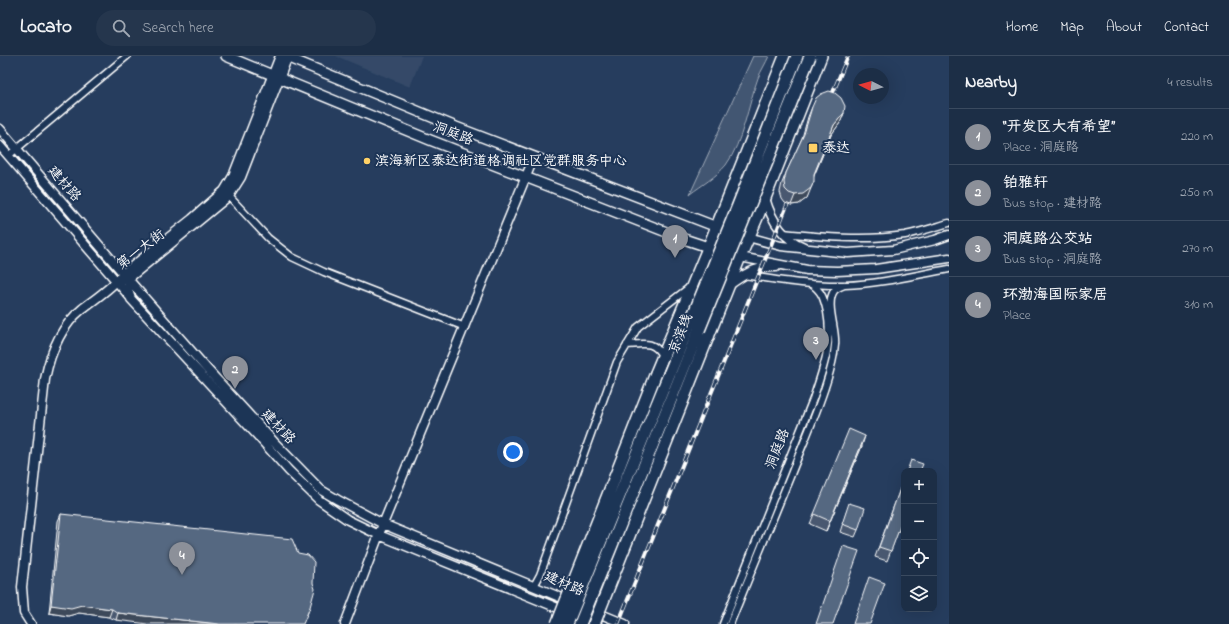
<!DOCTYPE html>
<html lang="en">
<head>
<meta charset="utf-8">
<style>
  body { margin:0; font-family:"Indie Flower","LXGW WenKai TC",sans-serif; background:#25364d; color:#f1f3f6 }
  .controls { position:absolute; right:12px; bottom:12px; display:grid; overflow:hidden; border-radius:8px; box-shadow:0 4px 16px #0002 }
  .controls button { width:36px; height:36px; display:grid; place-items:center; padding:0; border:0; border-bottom:1px solid #3a4a5f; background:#1c2e46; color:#f1f3f6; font:20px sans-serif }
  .compass { position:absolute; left:853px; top:12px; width:36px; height:36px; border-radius:50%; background:#1c2e46; box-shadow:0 4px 16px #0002; rotate:276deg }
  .you { position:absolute; left:513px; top:396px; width:14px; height:14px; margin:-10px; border:3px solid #fff; border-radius:50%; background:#1a73e8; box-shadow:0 0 0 6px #1a73e833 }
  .badge { display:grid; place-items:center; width:26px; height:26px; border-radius:50%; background:#8c9099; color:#fff; font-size:13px; font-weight:700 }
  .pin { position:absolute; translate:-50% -33px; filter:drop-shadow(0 1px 2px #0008) }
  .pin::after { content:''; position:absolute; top:21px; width:14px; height:12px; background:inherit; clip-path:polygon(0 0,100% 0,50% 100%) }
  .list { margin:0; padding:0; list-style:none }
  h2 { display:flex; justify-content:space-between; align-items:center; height:52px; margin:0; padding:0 16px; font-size:17px }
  h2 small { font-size:13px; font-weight:400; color:#a0a8b3 }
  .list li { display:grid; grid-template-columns:26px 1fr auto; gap:12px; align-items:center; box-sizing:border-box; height:56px; padding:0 16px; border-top:1px solid #3a4a5f }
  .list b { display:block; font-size:15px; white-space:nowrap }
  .list p { margin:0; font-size:13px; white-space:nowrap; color:#a0a8b3 }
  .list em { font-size:13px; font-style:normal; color:#a0a8b3 }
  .icon { flex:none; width:22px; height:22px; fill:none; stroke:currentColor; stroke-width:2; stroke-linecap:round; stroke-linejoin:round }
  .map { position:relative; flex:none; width:949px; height:568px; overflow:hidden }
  header { display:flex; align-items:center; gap:24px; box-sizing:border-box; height:56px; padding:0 20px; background:#1c2e46; border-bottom:1px solid #3a4a5f }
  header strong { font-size:19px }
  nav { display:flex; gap:22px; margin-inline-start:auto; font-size:14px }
  .search { width:280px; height:36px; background:#25364d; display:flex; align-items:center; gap:10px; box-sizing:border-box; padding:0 14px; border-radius:22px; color:#a0a8b3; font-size:15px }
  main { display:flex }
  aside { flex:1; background:#1c2e46 }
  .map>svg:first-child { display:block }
</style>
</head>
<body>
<header>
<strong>Locato</strong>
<div class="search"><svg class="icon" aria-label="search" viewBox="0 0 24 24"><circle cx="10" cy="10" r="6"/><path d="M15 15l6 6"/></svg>Search here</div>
<nav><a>Home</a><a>Map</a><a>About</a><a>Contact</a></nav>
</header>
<main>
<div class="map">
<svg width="949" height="568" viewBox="0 0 949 568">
  <rect width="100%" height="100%" fill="#263d5e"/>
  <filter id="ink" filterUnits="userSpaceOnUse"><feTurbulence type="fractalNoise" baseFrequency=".025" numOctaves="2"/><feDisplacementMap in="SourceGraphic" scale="8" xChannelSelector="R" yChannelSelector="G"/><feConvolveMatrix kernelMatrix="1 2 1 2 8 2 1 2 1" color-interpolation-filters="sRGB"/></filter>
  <g filter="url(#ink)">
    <path fill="#344a68" d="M336 0H422L410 31Z"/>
    <path fill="#425672" stroke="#a0aab8" d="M753 0H769C766 7 761 15 758 22 748 49 743 86 726 109 716 121 702 129 690 138Z"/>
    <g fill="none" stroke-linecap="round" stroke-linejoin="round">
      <g stroke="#fff" stroke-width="9">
        <path id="minor" d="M8 100 127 0
          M226 137 268 182 292 201 324 216 465 271
          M783 177C823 181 864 185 905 179 920 176 935 171 949 167
          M744 219C778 224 811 230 845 229 880 228 915 219 949 213
          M627 289C643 288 654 284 662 300
          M534 530 540 519 617 306 638 271 691 230
          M723 568 813 343C823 313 833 288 827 256 824 243 822 235 811 228
          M730 568C750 519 770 470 790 421 802 390 816 360 826 328 830 316 834 302 835 289 837 274 825 248 834 235 836 232 840 231 844 229"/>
      </g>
      <g stroke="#fff" stroke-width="11">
        <path id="tertiary" d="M0 73 128 223 207 313 274 386 321 434 338 444 383 468 625 568
          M0 90 130 241
          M765 142C771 163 783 183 804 191
          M748 181 781 190 848 197 893 194 935 184 949 179
          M740 201 807 214 837 215 876 213 949 202
          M129 221 128 234 131 243 257 379 289 415 319 444 348 464 379 479 597 568
          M125 224 128 223 229 140 241 121 288 0
          M728 230C743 219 756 210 776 211
          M31 568 24 557 22 531 45 323C50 298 61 270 82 253 96 242 112 232 124 217L192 163 224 135 233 120 280 0
          M345 568 383 468 534 101"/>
      </g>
      <g stroke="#fff" stroke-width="12">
        <path id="secondary" d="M226 0 430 84 687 184 714 193
          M284 0 456 71 722 173"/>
      </g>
      <g stroke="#fff" stroke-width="14">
        <path id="trunk" d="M708 281 740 201 759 157 821 0
          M656 317 711 185 785 0"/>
      </g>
      <use href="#minor" stroke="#1d3557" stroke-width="6"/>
      <use href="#tertiary" stroke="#1d3557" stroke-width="8"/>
      <use href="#secondary" stroke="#1d3557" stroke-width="9"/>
      <use href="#trunk" stroke="#1d3557" stroke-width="11"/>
      <g stroke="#fff" stroke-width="4">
        <path id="rail" d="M829 46 848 0
          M618 568 792 137"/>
      </g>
      <use href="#rail" stroke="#1d3557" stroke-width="2.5" stroke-dasharray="8" stroke-linecap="butt"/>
      <g stroke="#fff" stroke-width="14" stroke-linecap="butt">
        <path id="trunk-bridge" d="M557 568 656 317
          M567 568 737 152 797 0
          M580 568 810 0
          M594 568 708 281"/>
      </g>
      <use href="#trunk-bridge" stroke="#1d3557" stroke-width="11"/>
    </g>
    <path fill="#49596f" stroke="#fff" d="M812 51 844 57 840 67 831 79 814 120 807 142 799 148 791 149 785 147 782 143 780 136 782 127 786 117 802 82 808 61Z
      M862 390 826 475 810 468 814 458Z
      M904 422V460L887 505 875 501Z
      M847 454 858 474 855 481 840 476Z
      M61 458 310 551 307 559 116 564 109 561 79 557 68 560 49 557 58 465Z"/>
    <path fill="#3c485a" stroke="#fff" d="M844 57 840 67 831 79 810 128 834 69Z
      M814 125 807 142 799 148 791 149 795 139Z
      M865 380 862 390 826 475 830 465Z
      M51 549H82L112 553 109 561 79 557 68 560 49 557Z
      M118 557 219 568H148L116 564Z"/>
    <path fill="#556781" stroke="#fff" d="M829 35 835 37 841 42 845 50 844 57 834 69 814 118V125L811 132 803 138 795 139 789 137 785 133 784 126 786 117 804 78 812 51 816 42 821 38Z
      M849 373 865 380 830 465 814 458Z
      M911 404 923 408 920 415H907Z
      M904 422V460L891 495 879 491Z
      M849 447 865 452 858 474 842 468Z
      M61 458 292 483 298 497 308 499 314 506 313 527 315 533 310 551 303 568H219L118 557 112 553 82 549 71 552 51 549Z
      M843 490 859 495 833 568H816Z
      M869 521 885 527 870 568H853Z"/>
  </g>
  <g fill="#ffd166" stroke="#1d3557" stroke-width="1.5">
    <rect x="808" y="87" width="10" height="10" rx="2"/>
    <circle cx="367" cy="105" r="4"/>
  </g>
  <g text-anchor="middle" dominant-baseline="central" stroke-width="4" stroke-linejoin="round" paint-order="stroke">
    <g font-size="14" fill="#fff" stroke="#1d3557">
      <text transform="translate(453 78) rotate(21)">洞庭路</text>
      <text transform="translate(64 128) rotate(49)">建材路</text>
      <text transform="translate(141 194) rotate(-37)">第一大街</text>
      <text transform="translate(681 278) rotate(-68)">京滨线</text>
      <text transform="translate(278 371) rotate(47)">建材路</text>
      <text transform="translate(778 393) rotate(-68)">洞庭路</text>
      <text transform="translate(564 528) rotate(23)">建材路</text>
    </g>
    <g font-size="14" fill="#fff" stroke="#1d3557" text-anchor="start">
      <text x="822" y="92">泰达</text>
      <text x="375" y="105">滨海新区泰达街道格调社区党群服务中心</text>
    </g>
  </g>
</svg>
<div class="controls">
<button>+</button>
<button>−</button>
<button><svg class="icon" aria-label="locate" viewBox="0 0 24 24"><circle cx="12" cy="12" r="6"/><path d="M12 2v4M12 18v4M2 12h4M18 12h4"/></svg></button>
<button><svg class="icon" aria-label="layers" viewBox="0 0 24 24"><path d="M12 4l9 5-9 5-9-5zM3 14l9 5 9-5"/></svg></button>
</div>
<svg class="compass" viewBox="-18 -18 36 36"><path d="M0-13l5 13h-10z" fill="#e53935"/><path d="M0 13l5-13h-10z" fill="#a0a8b3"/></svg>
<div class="you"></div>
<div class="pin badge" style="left:675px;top:202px">1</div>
<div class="pin badge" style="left:235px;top:333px">2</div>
<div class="pin badge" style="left:816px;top:304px">3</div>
<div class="pin badge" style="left:182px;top:519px">4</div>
</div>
<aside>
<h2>Nearby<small>4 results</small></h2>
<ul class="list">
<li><span class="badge">1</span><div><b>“开发区大有希望”</b><p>Place · 洞庭路</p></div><em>220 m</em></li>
<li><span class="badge">2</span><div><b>铂雅轩</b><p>Bus stop · 建材路</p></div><em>250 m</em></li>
<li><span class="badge">3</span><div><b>洞庭路公交站</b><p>Bus stop · 洞庭路</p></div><em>270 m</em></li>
<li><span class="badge">4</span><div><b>环渤海国际家居</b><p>Place</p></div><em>310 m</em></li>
</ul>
</aside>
</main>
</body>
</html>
